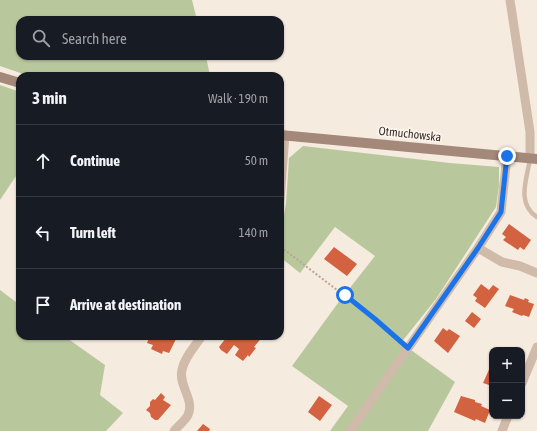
<!DOCTYPE html>
<html lang="en">
<head>
<meta charset="utf-8">
<style>
  body { margin:0; font-family:"Asap Condensed",sans-serif; background:#20242c; color:#f1f3f6 }
  .controls { position:absolute; right:12px; bottom:12px; display:grid; overflow:hidden; border-radius:8px; box-shadow:0 1px 3px #0004 }
  .controls button { width:36px; height:36px; display:grid; place-items:center; padding:0; border:0; border-bottom:1px solid #363941; background:#171b24; color:#f1f3f6; font:20px sans-serif }
  .stop { position:absolute; width:12px; height:12px; margin:-9px; border:3px solid #1a73e8; border-radius:50%; background:#fff }
  .stop.end { background:#1a73e8; border-color:#fff; box-shadow:0 1px 4px #0008 }
  .list { margin:0; padding:0; list-style:none }
  h2 { display:flex; justify-content:space-between; align-items:center; height:52px; margin:0; padding:0 16px; font-size:17px }
  h2 small { font-size:13px; font-weight:400; color:#9ea1a6 }
  .list li { display:grid; grid-template-columns:26px 1fr auto; gap:12px; align-items:center; box-sizing:border-box; height:72px; padding:0 16px; border-top:1px solid #363941 }
  .list b { display:block; font-size:15px; white-space:nowrap }
  .list em { font-size:13px; font-style:normal; color:#9ea1a6 }
  .icon { flex:none; width:22px; height:22px; fill:none; stroke:currentColor; stroke-width:2; stroke-linecap:round; stroke-linejoin:round }
  .map { position:relative; flex:none; width:537px; height:431px; overflow:hidden }
  .search { position:absolute; background:#171b24; box-shadow:0 1px 3px #0004; left:16px; top:16px; width:268px; height:44px; display:flex; align-items:center; gap:10px; box-sizing:border-box; padding:0 14px; border-radius:12px; color:#9ea1a6; font-size:15px }
  .panel { position:absolute; background:#171b24; box-shadow:0 1px 3px #0004; left:16px; top:72px; width:268px; height:268px; border-radius:12px }
  .map>svg:first-child { display:block }
</style>
</head>
<body>
<div class="map">
<svg width="537" height="431" viewBox="0 0 537 431">
  <rect width="100%" height="100%" fill="#f6ebdf"/>
  <path fill="#b9c79d" d="M0 0H192L197 20H20V56H206L210 76H29L0 66Z
    M0 85 20 92V170L0 200Z
    M303 146 450 163 499 167V186L496 207 436 299 400 344 411 350 455 382 428 431H330L348 406 292 366 338 303 375 256 335 227 300 273 280 257V238L286 204 289 158Z
    M0 290 20 305V336H64L105 365 100 395 123 413 106 431H0Z"/>
  <path fill="#d36240" d="M509 224 531 240 524 250 520 247 518 250 503 240 506 237 502 234Z
    M334 247 357 264 347 276 324 259Z
    M481 284 489 290 493 285 499 289 485 308 475 301 477 298 473 295Z
    M510 295 524 300 525 298 529 300 528 302 534 304 529 317 523 315 522 316 512 312 514 309 505 306Z
    M472 312 481 319 474 328 465 321Z
    M443 328 447 331 449 329 460 336 448 353 434 341Z
    M150 336H170L176 339 169 353 163 351 162 354 151 349 153 345 147 343Z
    M226 336H243L246 338 247 336H263L254 347 256 348 249 357 248 355 243 361 235 355 239 349 234 345 227 354 221 350 219 347 226 338Z
    M492 363V386L483 383Z
    M161 393 165 397 163 400 171 405 158 420H155L151 417 150 413 146 410 150 406V402L153 399 155 400Z
    M319 396 332 405 320 421 308 412Z
    M461 396 475 400V402L482 404 481 406 490 410 485 423 476 419 475 421 454 412Z
    M203 424 210 429 209 431H197Z"/>
  <g fill="none" stroke-linecap="round" stroke-linejoin="round">
    <path stroke="#bca493" stroke-width="2" stroke-dasharray="2 2" stroke-linecap="butt" d="M280 248 286 251 375 319 401 341"/>
    <path stroke="#d0baa9" stroke-width="4.5" d="M530 159C527 178 516 204 537 217"/>
    <path stroke="#d0baa9" stroke-width="9" d="M510 0 530 132V159
      M507 156 501 212 478 248 502 262 520 266 537 273
      M280 199 285 135
      M522 383 537 347
      M174 431C178 426 185 421 188 415 195 400 178 385 182 370 184 358 195 346 202 336
      M350 431 478 248
      M502 431 508 416"/>
    <path stroke="#a4897a" stroke-width="10" d="M0 77 20 83
      M280 135 537 159"/>
  </g>
  <g fill="none" stroke-linecap="round" stroke-linejoin="round">
    <path stroke="#1a73e8" stroke-width="5" d="M345 295 375 319 408 348 478 248 501 212 507 156"/>
  </g>
  <g text-anchor="middle" dominant-baseline="central" stroke-width="3.5" stroke-linejoin="round" paint-order="stroke">
    <g font-size="12" fill="#3c2f2a" stroke="#fcf5ed">
      <text transform="translate(410 134) rotate(6)">Otmuchowska</text>
    </g>
  </g>
</svg>
<div class="controls">
<button>+</button>
<button>−</button>
</div>
<div class="stop" style="left:345px;top:295px"></div>
<div class="stop end" style="left:507px;top:156px"></div>
<div class="search"><svg class="icon" aria-label="search" viewBox="0 0 24 24"><circle cx="10" cy="10" r="6"/><path d="M15 15l6 6"/></svg>Search here</div>
<section class="panel">
<h2>3 min<small>Walk · 190 m</small></h2>
<ul class="list">
<li><svg class="icon" aria-label="ahead" viewBox="0 0 24 24"><path d="M12 20V5M6 11l6-6 6 6"/></svg><div><b>Continue</b></div><em>50 m</em></li>
<li><svg class="icon" aria-label="left" viewBox="0 0 24 24"><path d="M17 20v-9H6M10 6l-5 5 5 5"/></svg><div><b>Turn left</b></div><em>140 m</em></li>
<li><svg class="icon" aria-label="arrive" viewBox="0 0 24 24"><path d="M6 21V4h12l-3 4 3 4H6"/></svg><div><b>Arrive at destination</b></div></li>
</ul>
</section>
</div>
</body>
</html>
